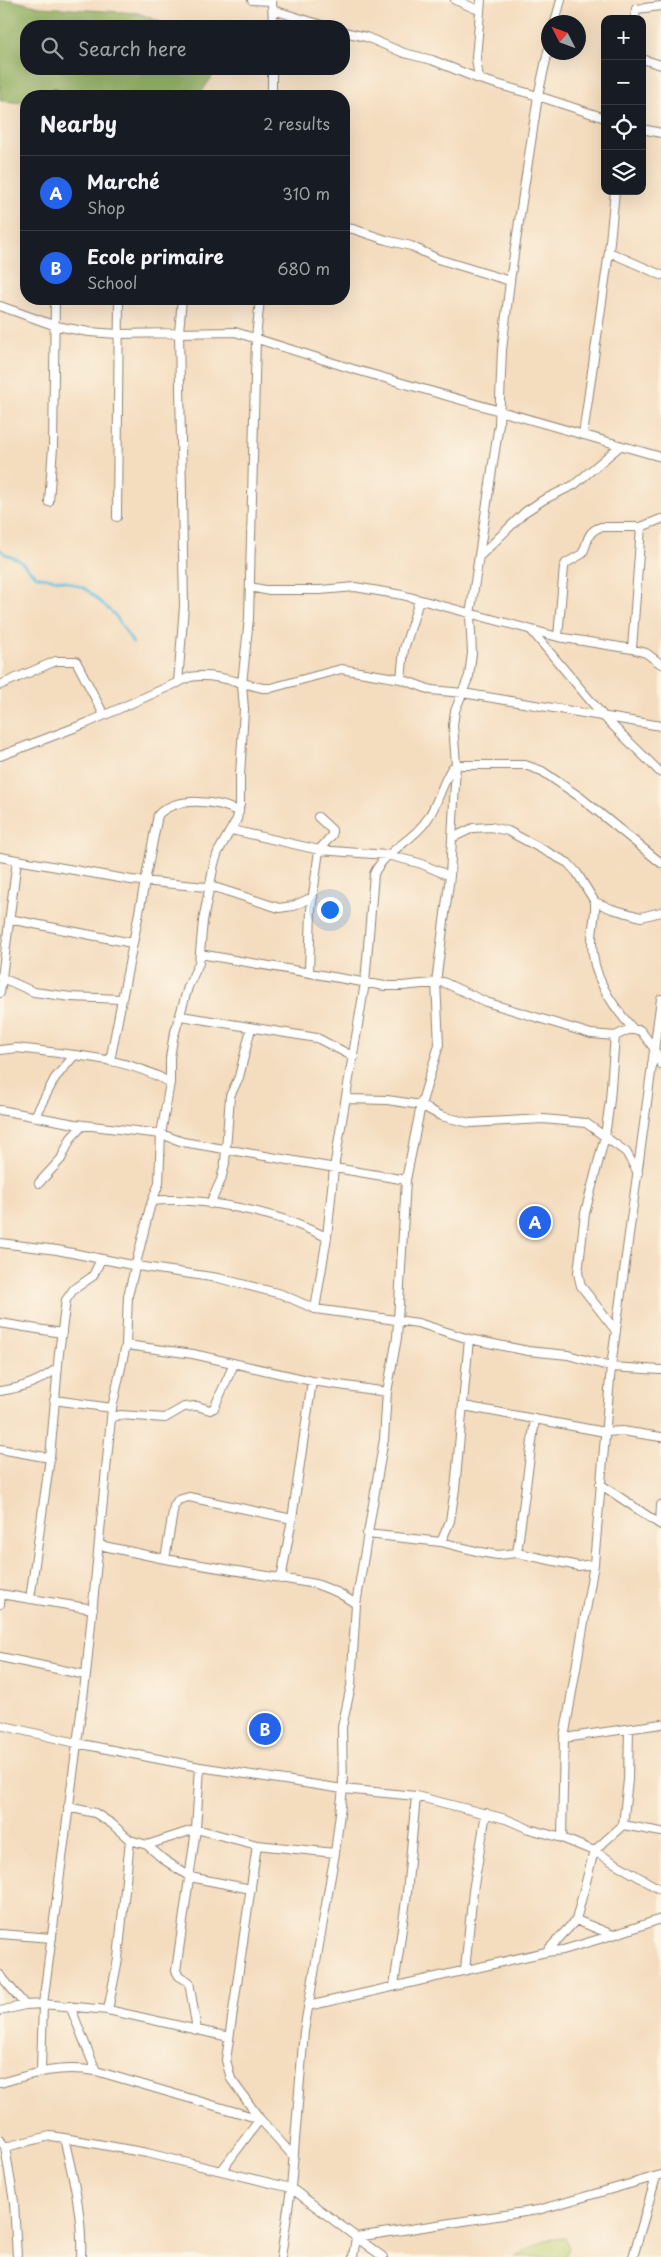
<!DOCTYPE html>
<html lang="en">
<head>
<meta charset="utf-8">
<style>
  body { margin:0; font-family:"Playpen Sans",sans-serif; background:#20242c; color:#f1f3f6 }
  .controls { position:absolute; right:15px; top:15px; display:grid; overflow:hidden; border-radius:10px; box-shadow:0 5px 20px #0002 }
  .controls button { width:45px; height:45px; display:grid; place-items:center; padding:0; border:0; border-bottom:1px solid #363941; background:#171b24; color:#f1f3f6; font:25px sans-serif }
  .compass { position:absolute; left:541px; top:15px; width:45px; height:45px; border-radius:50%; background:#171b24; box-shadow:0 5px 20px #0002; rotate:312deg }
  .you { position:absolute; left:329px; top:909px; width:18px; height:18px; margin:-12px; border:4px solid #fff; border-radius:50%; background:#1a73e8; box-shadow:0 0 0 8px #1a73e833 }
  .badge { display:grid; place-items:center; width:32px; height:32px; border-radius:50%; background:#2563eb; color:#fff; font-size:16px; font-weight:700 }
  .pin { position:absolute; translate:-50% -50%; border:2px solid #fff; box-shadow:0 1px 5px #0006 }
  .list { margin:0; padding:0; list-style:none }
  h2 { display:flex; justify-content:space-between; align-items:center; height:65px; margin:0; padding:0 20px; font-size:21px }
  h2 small { font-size:16px; font-weight:400; color:#9ea1a6 }
  .list li { display:grid; grid-template-columns:32px 1fr auto; gap:15px; align-items:center; box-sizing:border-box; height:75px; padding:0 20px; border-top:1px solid #363941 }
  .list b { display:block; font-size:19px; white-space:nowrap }
  .list p { margin:0; font-size:16px; white-space:nowrap; color:#9ea1a6 }
  .list em { font-size:16px; font-style:normal; color:#9ea1a6 }
  .icon { flex:none; width:28px; height:28px; fill:none; stroke:currentColor; stroke-width:2; stroke-linecap:round; stroke-linejoin:round }
  .map { position:relative; flex:none; width:661px; height:2257px; overflow:hidden }
  .search { position:absolute; background:#171b24; box-shadow:0 5px 20px #0002; left:20px; top:20px; width:330px; height:55px; display:flex; align-items:center; gap:12px; box-sizing:border-box; padding:0 18px; border-radius:20px; color:#9ea1a6; font-size:19px }
  .panel { position:absolute; background:#171b24; box-shadow:0 5px 20px #0002; left:20px; top:90px; width:330px; height:215px; border-radius:20px }
  .map>svg:first-child { display:block }
</style>
</head>
<body>
<div class="map">
<svg width="661" height="2257" viewBox="0 0 661 2257">
  <rect width="100%" height="100%" fill="#fcf5e5"/>
  <filter id="ink" filterUnits="userSpaceOnUse"><feTurbulence type="fractalNoise" baseFrequency=".02" numOctaves="2"/><feDisplacementMap in="SourceGraphic" scale="10" xChannelSelector="R" yChannelSelector="G"/><feConvolveMatrix kernelMatrix="1 2 1 2 8 2 1 2 1" color-interpolation-filters="sRGB"/></filter>
  <filter id="wash" filterUnits="userSpaceOnUse"><feTurbulence type="fractalNoise" baseFrequency=".0096" numOctaves="4" result="noise"/><feDisplacementMap in="SourceGraphic" scale="20" xChannelSelector="R" yChannelSelector="G"/><feGaussianBlur stdDeviation="1.12" result="paint"/><feColorMatrix in="noise" values="0 0 0 0 0 0 0 0 0 0 0 0 0 0 0 0 0 1.4 0 .05"/><feComposite in="paint" operator="in"/></filter>
  <g filter="url(#wash)">
    <rect width="100%" height="100%" fill="#f4dcbe"/>
    <path fill="#bcd074" stroke="#747e50" d="M565 2238 569 2248 565 2257H514L546 2240Z"/>
    <path fill="#95b266" stroke="#606e48" d="M0 0H11L40 7 138 13 171 26H26V69H217L199 96 35 93V96H26V103L2 101 0 100Z"/>
    <g fill="none" stroke-linecap="round" stroke-linejoin="round">
      <path stroke="#62c0e0" stroke-width="2.5" d="M0 549 5 554 19 560 36 576 65 581 86 589 115 615 133 643"/>
    </g>
  </g>
  <g filter="url(#ink)">
    <g fill="none" stroke-linecap="round" stroke-linejoin="round">
      <g stroke="#908474" stroke-width="10">
        <path id="street" d="M252 0 272 1
          M272 0 273 26
          M455 0 479 10
          M273 10 325 26
          M635 19 636 9 661 6
          M555 22 561 0
          M344 32 366 37 404 53 432 60 479 79 538 96 605 118
          M642 59 661 65
          M479 79 476 58 481 0
          M56 96V95
          M272 96V69
          M642 129 661 133
          M344 228 353 229 386 240 411 246 438 259 510 281
          M609 252 661 275
          M0 306 56 326 89 332 118 334 235 332 353 369 661 457
          M583 435 609 252 615 191
          M49 502 53 447 55 299
          M117 517 119 299
          M481 555 525 512 543 500 574 485 620 446
          M250 587 265 590H320L355 587 402 595 558 637 632 649 646 653 661 664
          M531 630 605 718 661 773
          M558 637 564 567 566 563 582 554C589 543 585 532 601 527H641L661 519
          M632 649 641 527
          M401 679 404 649 419 601
          M178 683 184 606 179 332 182 299
          M0 685 56 661H76L104 715
          M0 756 87 723 190 677C214 673 240 683 263 688H271L341 669 401 679 431 690 463 693 661 726
          M232 830 319 850 387 855 419 863 450 876
          M452 838 473 828 491 827 508 831 568 863 577 873 595 902 612 909 641 917 661 912
          M0 857 131 880 217 888 279 908 293 906 313 897
          M595 902C596 915 592 927 592 940 591 975 611 1004 633 1029
          M9 919 132 943
          M200 954 385 986H402L443 982 486 1002 591 1034 615 1036 628 1030H640L654 1048 661 1064
          M309 972 311 910 319 850 332 835V830L318 817
          M0 977 34 992 71 997 121 999
          M0 993 17 860
          M181 1016 317 1038 354 1057
          M615 1036 610 1100 605 1136 585 1213 578 1273 581 1286 616 1331
          M0 1050 17 1048C68 1055 126 1056 170 1083
          M110 1061 158 815C176 796 217 800 239 812
          M347 1099 387 1100 421 1105 441 1116 470 1123 543 1119 586 1123 626 1152 638 1173
          M0 1110 75 1124 161 1134 183 1142 406 1180
          M35 1116 55 1078 74 1056
          M39 1183 61 1159 71 1138 83 1125
          M153 1201C188 1197 242 1207 276 1217 294 1222 310 1230 327 1237
          M210 1204 221 1180 225 1163 230 1096 239 1077 251 1028
          M0 1243 57 1250 137 1266 218 1278 281 1294 315 1309 418 1323 469 1339 528 1351 568 1355 611 1367 661 1370
          M315 1309 327 1237 334 1168 365 983 374 874C384 851 412 842 426 821 438 805 441 785 452 768L456 765H525L542 771 580 797 661 863
          M0 1323 62 1333
          M126 1345 193 1354 312 1381 387 1392
          M0 1391C22 1388 40 1382 57 1368
          M54 1400 112 1408
          M464 1406 605 1432 622 1431 661 1437
          M113 1417 120 1415 165 1418 184 1407 197 1406 210 1410 214 1408 234 1364
          M0 1449 50 1458
          M600 1484 661 1525
          M660 1524 661 1505
          M367 1534 441 1542 480 1552 498 1555 517 1553 578 1566 594 1564
          M441 1542 450 1521 455 1489 469 1339
          M99 1545 165 1559 316 1584 339 1593 356 1604
          M517 1553 535 1419
          M165 1559 174 1506 178 1500 189 1497 292 1519
          M281 1579 292 1519 312 1381
          M0 1594 93 1609
          M30 1599 50 1458 59 1353 66 1300 73 1290 93 1276 101 1259
          M0 1604 1 1594
          M0 1657 86 1675
          M0 1725 76 1743 200 1767 343 1789 416 1796 506 1819 529 1829 562 1838 594 1851 623 1825 661 1832
          M564 1738 661 1724
          M68 1807 95 1813 112 1824 130 1840 147 1845 196 1829 257 1845 335 1853
          M623 1825 628 1780 629 1729
          M562 1838 564 1738 594 1564 611 1367 661 999
          M147 1845 163 1859 190 1877 251 1889
          M576 1920 594 1851 661 1890
          M0 1934 52 1938
          M546 1952 563 1950 613 1935
          M465 1970 473 1891 486 1813
          M0 1975 25 2005
          M394 1986 407 1893 416 1796
          M70 2006 96 2071
          M308 2006 546 1952 576 1920 613 1935 661 1919
          M108 2010 118 1959 130 1840
          M0 2011 25 2005 43 2004 108 2010 229 2037
          M197 2030 189 1982 179 1976 176 1971 196 1829 200 1767
          M41 2070 43 2004 86 1675 112 1408 126 1345 128 1296 150 1207 159 1183 161 1134 170 1083V1058L173 1039 188 987 199 963 203 921 214 864 218 852 237 819 240 804V776L244 709 242 684 249 618 256 338 260 299
          M0 2083C34 2073 60 2065 96 2071L260 2119 294 2157
          M64 2138C73 2177 83 2216 81 2257
          M0 2140 5 2147 14 2202 17 2257
          M5 2147 50 2136 64 2138 147 2153 291 2188 356 2237 538 2210 661 2175
          M222 2170 260 2119 231 2079 226 2060 257 1845
          M281 2257 291 2188 304 2031 335 1853 343 1789 342 1727 351 1686 356 1604 384 1439 387 1392 397 1338 406 1180 421 1105 439 1045 436 982 450 876 456 765 453 725 455 711 469 676 472 653 470 615 499 424 502 350 510 281 538 96 548 51
          M353 2257 356 2237 383 2257
          M633 2257 656 2177"/>
      </g>
      <use href="#street" stroke="#fff" stroke-width="8"/>
    </g>
  </g>
</svg>
<div class="controls">
<button>+</button>
<button>−</button>
<button><svg class="icon" aria-label="locate" viewBox="0 0 24 24"><circle cx="12" cy="12" r="6"/><path d="M12 2v4M12 18v4M2 12h4M18 12h4"/></svg></button>
<button><svg class="icon" aria-label="layers" viewBox="0 0 24 24"><path d="M12 4l9 5-9 5-9-5zM3 14l9 5 9-5"/></svg></button>
</div>
<svg class="compass" viewBox="-18 -18 36 36"><path d="M0-13l5 13h-10z" fill="#e53935"/><path d="M0 13l5-13h-10z" fill="#9ea1a6"/></svg>
<div class="you"></div>
<div class="pin badge" style="left:535px;top:1222px">A</div>
<div class="pin badge" style="left:265px;top:1729px">B</div>
<div class="search"><svg class="icon" aria-label="search" viewBox="0 0 24 24"><circle cx="10" cy="10" r="6"/><path d="M15 15l6 6"/></svg>Search here</div>
<section class="panel">
<h2>Nearby<small>2 results</small></h2>
<ul class="list">
<li><span class="badge">A</span><div><b>Marché</b><p>Shop</p></div><em>310 m</em></li>
<li><span class="badge">B</span><div><b>Ecole primaire</b><p>School</p></div><em>680 m</em></li>
</ul>
</section>
</div>
</body>
</html>
